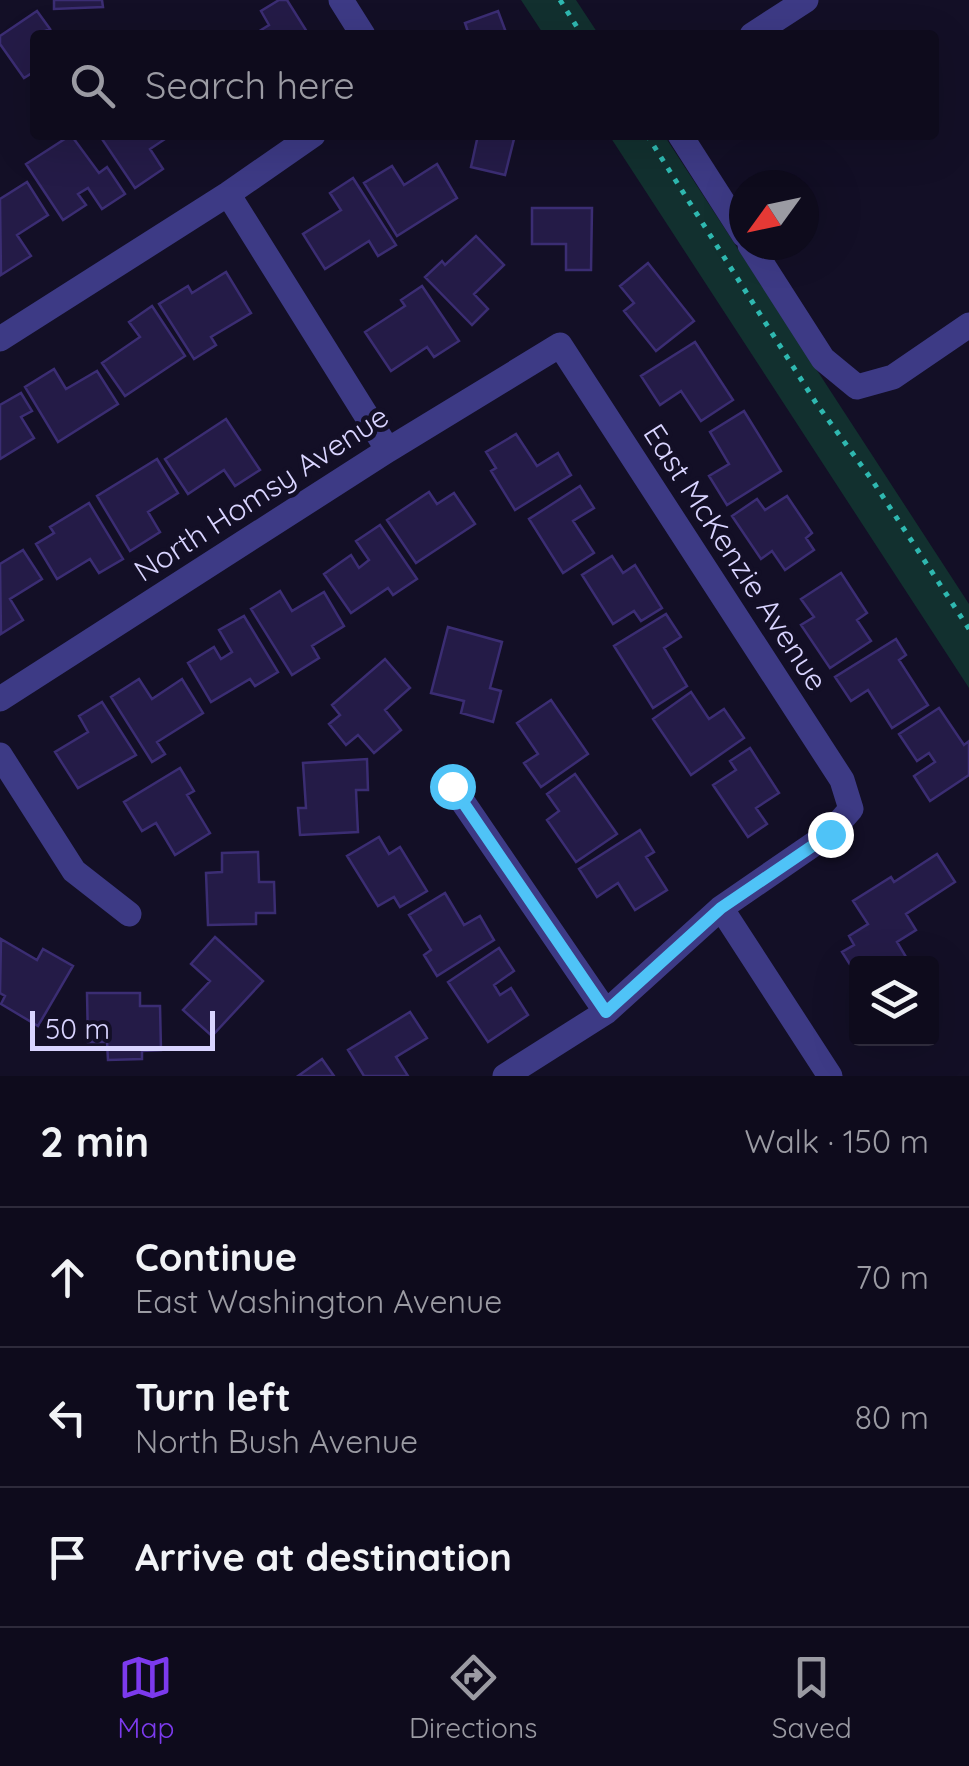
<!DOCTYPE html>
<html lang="en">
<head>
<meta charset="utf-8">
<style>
  body { margin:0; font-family:Quicksand,sans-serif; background:#1c1929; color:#f1f3f6 }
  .controls { position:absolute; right:30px; bottom:30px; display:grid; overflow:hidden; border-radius:10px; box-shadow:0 10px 40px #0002 }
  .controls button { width:90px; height:90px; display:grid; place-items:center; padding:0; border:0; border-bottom:2px solid #2e2b3b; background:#0e0b1c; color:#f1f3f6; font:50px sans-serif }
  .compass { position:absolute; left:729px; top:170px; width:90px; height:90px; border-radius:50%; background:#0e0b1c; box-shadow:0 10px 40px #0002; rotate:237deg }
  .scale { position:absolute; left:30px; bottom:25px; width:185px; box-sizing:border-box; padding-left:10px; border:5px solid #d9d4ff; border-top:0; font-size:28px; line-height:35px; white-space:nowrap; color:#d9d4ff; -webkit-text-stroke:8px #130f26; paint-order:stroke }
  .stop { position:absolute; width:30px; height:30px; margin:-22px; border:8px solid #4fc3f7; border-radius:50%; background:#fff }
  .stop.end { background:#4fc3f7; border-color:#fff; box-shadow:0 2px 10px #0008 }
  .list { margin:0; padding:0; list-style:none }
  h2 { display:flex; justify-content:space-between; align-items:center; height:130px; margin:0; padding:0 40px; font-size:42px }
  h2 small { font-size:32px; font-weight:400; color:#9b9ba3 }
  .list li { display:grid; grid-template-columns:65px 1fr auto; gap:30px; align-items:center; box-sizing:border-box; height:140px; padding:0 40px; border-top:2px solid #2e2b3b }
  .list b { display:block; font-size:38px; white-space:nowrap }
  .list p { margin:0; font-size:32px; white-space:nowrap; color:#9b9ba3 }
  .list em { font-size:32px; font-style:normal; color:#9b9ba3 }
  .icon { flex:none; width:55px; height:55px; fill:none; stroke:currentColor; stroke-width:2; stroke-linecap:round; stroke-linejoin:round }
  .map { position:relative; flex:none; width:969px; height:1076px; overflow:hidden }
  .search { position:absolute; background:#0e0b1c; box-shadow:0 10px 40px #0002; left:30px; right:30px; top:30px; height:110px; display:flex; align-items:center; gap:25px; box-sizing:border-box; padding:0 35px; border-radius:10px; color:#9b9ba3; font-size:38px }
  .sheet { height:550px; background:#0e0b1c }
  nav { display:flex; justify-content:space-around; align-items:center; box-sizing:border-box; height:140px; border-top:2px solid #2e2b3b; background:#0e0b1c; font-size:28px; color:#9b9ba3 }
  nav a { display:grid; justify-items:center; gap:5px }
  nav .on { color:#7c3aed }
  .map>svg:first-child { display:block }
</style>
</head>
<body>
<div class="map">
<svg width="969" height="1076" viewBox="0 0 969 1076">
  <rect width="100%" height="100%" fill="#130f26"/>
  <path fill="#12302f" d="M521 0H576L599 35H544Z
    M609 135H664L969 604V688Z"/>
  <path fill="#241b47" stroke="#3b2d73" stroke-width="2.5" d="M54 0H102L103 7 54 9Z
    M279 0H287L309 35H253L269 25 261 11Z
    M37 11 50 29 35 35V71L24 78 0 44V36Z
    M498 11 507 35H469L465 23Z
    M71 135 99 173 107 167 125 194 102 209 88 188 78 194 86 205 63 220 26 164Z
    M171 135 150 149 163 169 135 188 100 136Z
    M478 135H515L505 175 471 167Z
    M437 164 457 198 397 236 364 183 392 166 404 185Z
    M353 178 396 245 378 256 369 241 325 269 303 234 341 210 330 193Z
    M27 182 48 215 17 235 31 256 1 275 0 199Z
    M532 208H592L591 270H566V244H532Z
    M476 236 504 265 474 294 488 309 472 325 425 277 442 261 445 265Z
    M648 263 694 321 656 351 624 311 634 303 620 286Z
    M226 272 251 313 211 337 216 345 194 359 159 304 188 286 192 293Z
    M422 286 459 341 434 357 427 347 391 371 365 332 405 306 401 300Z
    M152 306 185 356 125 396 102 363 140 337 129 322Z
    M695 342 733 400 701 421 681 391 660 405 641 376Z
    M54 369 66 389 97 371 118 404 58 442 25 387Z
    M21 393 32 411 21 417 34 438 0 459V405Z
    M744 411 781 471 727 505 709 476 729 464 710 432Z
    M226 419 260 470 235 486 224 470 188 494 165 459Z
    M516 434 537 466 558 453 571 475 515 510 491 471 496 468 486 452Z
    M157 459 178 493 148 512 160 532 130 551 97 496Z
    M580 486 594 508 573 521 594 553 563 573 529 519Z
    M429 492 437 504 454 493 475 524 416 563 387 520Z
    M787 496 812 533 806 538 814 550 785 570 772 551 761 559 732 516 757 499 765 510Z
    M89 503 123 559 99 573 90 559 57 579 36 544 54 533 50 527Z
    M380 525 417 579 393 595 388 588 351 613 324 574 351 555 359 568 369 560 356 541Z
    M23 550 42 579 10 599 23 620 1 634 0 564Z
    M612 556 623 573 635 565 662 608 641 621 634 611 613 624 582 575Z
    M841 573 867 613 857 620 871 641 830 668 801 625 814 617 801 599Z
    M280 591 292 611 324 592 344 626 312 646 319 658 292 675 251 609Z
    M666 614 681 637 664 648 687 686 653 708 614 646Z
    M244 616 278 672 255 686 250 679 211 702 188 663 214 647 221 659 232 652 219 630Z
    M448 627 502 642 490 688 501 691 493 722 461 713 464 701 431 693Z
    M896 639 906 655 899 660 928 705 892 728 868 690 851 701 835 677Z
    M385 659 410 688 385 710 401 730 374 753 358 735 346 745 329 724 340 715 332 705Z
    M139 679 152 699 182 679 203 713 157 742 165 754 152 762 111 697Z
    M691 692 709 719 724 709 744 738 691 775 653 719Z
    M551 700 588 754 541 787 524 763 538 754 517 723Z
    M102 702 136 755 78 788 55 752 88 732 79 716Z
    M939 708 964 745 969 741V775L930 801 914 776 935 762 929 753 917 761 899 734Z
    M750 748 779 793 756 808 767 824 748 837 713 785 736 770 730 761Z
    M367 759 368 790H356L358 832 300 835 298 808H306L303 763Z
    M180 768 194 791 187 795 210 833 175 855 156 823 142 831 124 802Z
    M575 774 617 834 576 862 547 820 559 811 547 794Z
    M640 830 654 852 646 857 667 890 635 910 618 883 597 897 579 869Z
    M379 837 389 854 400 847 427 891 400 907 394 897 378 906 347 856Z
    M258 852 259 882H274L275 913H256V924L208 925 206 873 222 872V853Z
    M937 854 955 882 906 914 916 930 897 942 906 957 897 964H856V974L842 952 854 945 849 936 868 924 853 901 891 877 894 882Z
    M445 893 464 925 480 916 494 940 437 976 424 955 431 950 409 915Z
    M215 937 263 981 212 1036 183 1010 210 981 191 964Z
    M1 939 37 960 43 949 73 966 38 1026 1 1004 5 996 0 993Z
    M499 948 514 971 494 985 500 995 511 988 528 1015 488 1042 448 982Z
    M87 993H140V1006H160L161 1050 142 1051V1059L108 1060 107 1042H88Z
    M410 1012 427 1038 396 1057 408 1076H364L348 1050Z
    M322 1059 334 1076H298Z"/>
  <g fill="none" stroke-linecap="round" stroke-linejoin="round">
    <path stroke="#2fb8b0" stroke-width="5" stroke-dasharray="5 8" stroke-linecap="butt" d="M560 0 582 35
      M647 135 816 403 872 480 969 629"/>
    <path stroke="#3d3a85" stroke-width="25" d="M341 0 363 35
      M752 35 806 0
      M680 135 744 235
      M228 194 388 450
      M750 245 823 359 857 387 893 377 969 325
      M0 339 228 194 313 135
      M0 699 388 450 560 345 842 780 851 809 830 833 721 908 606 1012 505 1076
      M0 755 74 871 129 914
      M452 786 606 1012
      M721 908 830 1076"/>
  </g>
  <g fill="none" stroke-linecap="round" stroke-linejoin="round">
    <path stroke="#4fc3f7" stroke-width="12" d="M452 786 606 1012 721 908 830 834"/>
  </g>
  <g text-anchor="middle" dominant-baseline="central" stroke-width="9" stroke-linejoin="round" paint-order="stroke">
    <g font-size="30" fill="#d9d4ff" stroke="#130f26">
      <text transform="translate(261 493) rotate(-33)">North Homsy Avenue</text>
      <text transform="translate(736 557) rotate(57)">East McKenzie Avenue</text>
    </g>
  </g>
</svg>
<div class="controls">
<button><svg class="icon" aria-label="layers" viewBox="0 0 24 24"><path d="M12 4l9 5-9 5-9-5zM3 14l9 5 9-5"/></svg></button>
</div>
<svg class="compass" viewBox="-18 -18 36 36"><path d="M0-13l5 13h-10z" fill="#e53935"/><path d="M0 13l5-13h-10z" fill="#9b9ba3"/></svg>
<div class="scale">50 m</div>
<div class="stop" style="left:452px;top:786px"></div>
<div class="stop end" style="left:830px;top:834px"></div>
<div class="search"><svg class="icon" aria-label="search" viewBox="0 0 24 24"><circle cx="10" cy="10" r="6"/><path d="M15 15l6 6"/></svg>Search here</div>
</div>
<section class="sheet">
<h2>2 min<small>Walk · 150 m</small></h2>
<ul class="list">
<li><svg class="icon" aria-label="ahead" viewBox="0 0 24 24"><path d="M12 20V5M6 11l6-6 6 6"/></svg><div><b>Continue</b><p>East Washington Avenue</p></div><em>70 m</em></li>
<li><svg class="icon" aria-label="left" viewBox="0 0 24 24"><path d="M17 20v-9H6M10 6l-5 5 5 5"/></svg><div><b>Turn left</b><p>North Bush Avenue</p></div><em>80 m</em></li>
<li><svg class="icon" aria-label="arrive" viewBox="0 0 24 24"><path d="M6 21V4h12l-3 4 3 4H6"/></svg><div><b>Arrive at destination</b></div></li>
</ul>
</section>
<nav>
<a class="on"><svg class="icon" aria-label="map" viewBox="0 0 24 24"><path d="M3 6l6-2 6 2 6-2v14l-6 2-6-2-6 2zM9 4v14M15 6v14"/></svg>Map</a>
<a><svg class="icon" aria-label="directions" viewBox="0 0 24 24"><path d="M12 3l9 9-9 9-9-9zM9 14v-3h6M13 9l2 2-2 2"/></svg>Directions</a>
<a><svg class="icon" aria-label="saved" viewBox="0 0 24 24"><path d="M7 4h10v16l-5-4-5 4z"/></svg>Saved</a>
</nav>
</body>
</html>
